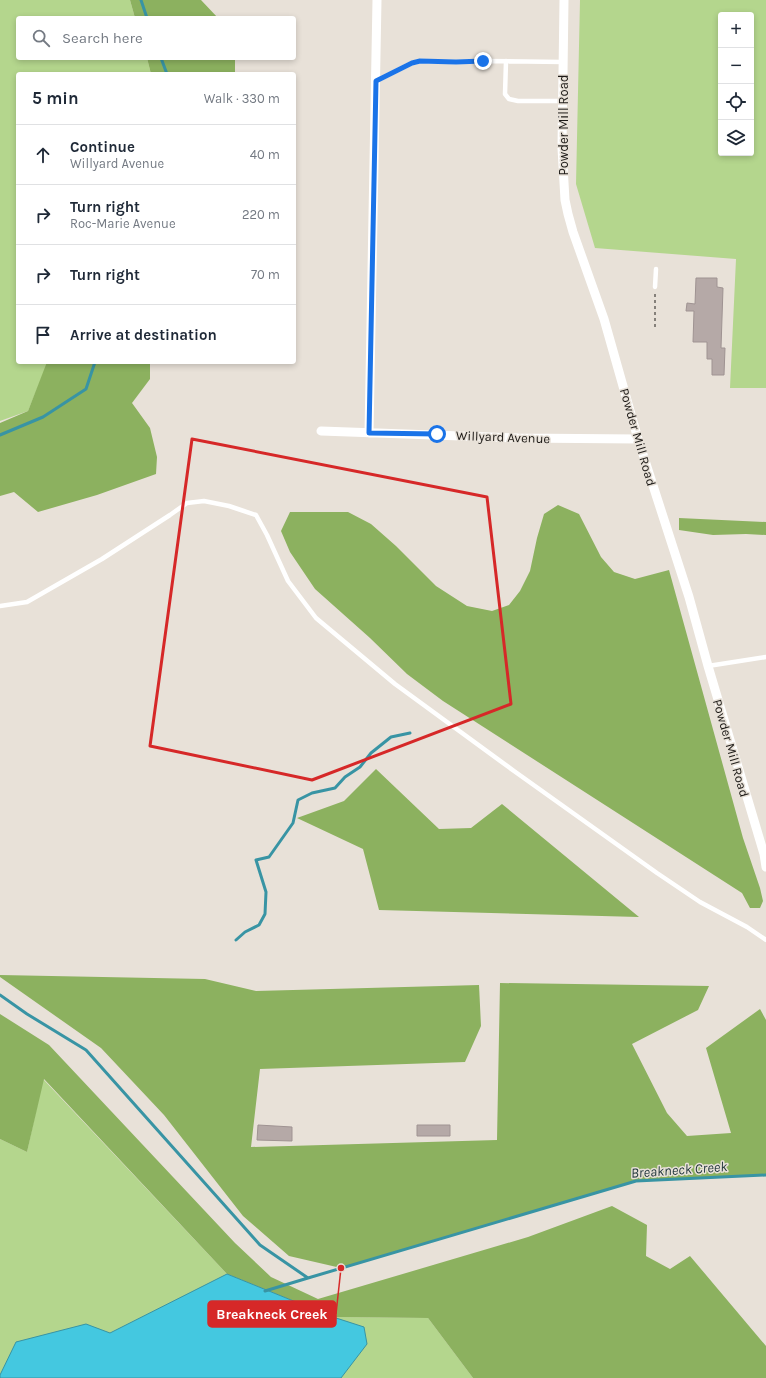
<!DOCTYPE html>
<html lang="en">
<head>
<meta charset="utf-8">
<style>
  body { margin:0; font-family:Karla,sans-serif; background:#f2f2f3; color:#1f2937 }
  .controls { position:absolute; right:12px; top:12px; display:grid; overflow:hidden; border-radius:4px; box-shadow:0 2px 6px #0003 }
  .controls button { width:36px; height:36px; display:grid; place-items:center; padding:0; border:0; border-bottom:1px solid #e0e1e3; background:#fff; color:#1f2937; font:20px sans-serif }
  .stop { position:absolute; width:12px; height:12px; margin:-9px; border:3px solid #1a73e8; border-radius:50%; background:#fff }
  .stop.end { background:#1a73e8; border-color:#fff; box-shadow:0 1px 4px #0008 }
  .list { margin:0; padding:0; list-style:none }
  h2 { display:flex; justify-content:space-between; align-items:center; height:52px; margin:0; padding:0 16px; font-size:17px }
  h2 small { font-size:13px; font-weight:400; color:#747a83 }
  .list li { display:grid; grid-template-columns:26px 1fr auto; gap:12px; align-items:center; box-sizing:border-box; height:60px; padding:0 16px; border-top:1px solid #e0e1e3 }
  .list b { display:block; font-size:15px; white-space:nowrap }
  .list p { margin:0; font-size:13px; white-space:nowrap; color:#747a83 }
  .list em { font-size:13px; font-style:normal; color:#747a83 }
  .icon { flex:none; width:22px; height:22px; fill:none; stroke:currentColor; stroke-width:2; stroke-linecap:round; stroke-linejoin:round }
  .map { position:relative; flex:none; width:766px; height:1378px; overflow:hidden }
  .search { position:absolute; background:#fff; box-shadow:0 2px 6px #0003; left:16px; top:16px; width:280px; height:44px; display:flex; align-items:center; gap:10px; box-sizing:border-box; padding:0 14px; border-radius:4px; color:#747a83; font-size:15px }
  .panel { position:absolute; background:#fff; box-shadow:0 2px 6px #0003; left:16px; top:72px; width:280px; height:292px; border-radius:4px }
  .map>svg:first-child { display:block }
</style>
</head>
<body>
<div class="map">
<svg width="766" height="1378" viewBox="0 0 766 1378">
  <rect width="100%" height="100%" fill="#e8e1d8"/>
  <path fill="#b4d68d" fill-rule="evenodd" d="M0 0H130L135 18H18V58H147L151 74H18V362H48L28 411 0 421Z
    M580 0H766V388H730L736 259 595 248 576 184ZM721 15H751V153H721Z
    M43 1079 227 1274 333 1317 428 1318 473 1378H0V1139L27 1152Z"/>
  <path fill="#8cb15f" d="M130 0H201L218 18H135Z
    M147 58H235V74H151Z
    M47 362H150V379L132 403 150 428 157 457 156 474 97 495 38 512 14 492 0 496V423L28 411Z
    M558 505 579 514 601 557 614 572 635 579 669 570 743 838 760 888 763 901 760 908H750L742 893 443 701 407 674 370 638 315 589 290 552 281 531 290 512H348L371 524 396 546 436 586 467 606 492 611 509 605 520 591 530 571 537 538 544 514Z
    M679 518 766 522V535L746 534 713 535 679 530Z
    M376 769 439 829 471 828 502 804 639 917 379 910 363 849 297 818 344 801Z
    M0 975 205 979 256 991 479 985 481 1026 465 1062 260 1069 251 1147 497 1140 500 983 709 986 698 1010 632 1044 667 1113 687 1136 731 1133 706 1048 760 1009 766 1020V1175L636 1181 341 1268 289 1256 243 1216 164 1115 101 1048 0 977Z
    M0 1014 49 1045 235 1243 271 1277 318 1299 528 1237 612 1206 647 1225 646 1256 670 1269 690 1256 766 1346V1378H473L428 1318 333 1317 227 1274 44 1079 27 1152 0 1139Z"/>
  <path fill="#44c8e0" stroke="#3894a4" d="M227 1274 333 1317 364 1327 367 1344 341 1378H0V1375L16 1342 86 1324 110 1333Z"/>
  <g fill="none" stroke-linecap="round" stroke-linejoin="round">
    <path stroke="#3894a4" stroke-width="3" d="M141 0 147 18
      M161 58 167 74
      M0 435 43 417 86 389 95 362
      M236 940 245 932 259 925 265 914 266 892 256 860 269 857 293 823 298 800 312 793 335 788 345 777 360 767 371 753 391 737 410 733
      M0 995 27 1014 86 1050 260 1245 308 1278 636 1181 766 1175
      M265 1291 308 1278"/>
  </g>
  <path fill="#b5a9a7" stroke="#9f9392" d="M696 278H717V287L723 288 721 348H725L724 375H712V359H707V342H693L694 311H686L687 303 695 304Z
    M258 1125 292 1127V1141L257 1140Z
    M417 1125H450V1136H417Z"/>
  <g fill="none" stroke-linecap="round" stroke-linejoin="round">
    <path stroke="#85807a" stroke-width="2" stroke-dasharray="3 3" stroke-linecap="butt" d="M655 294V327"/>
    <path stroke="#fff" stroke-width="4.5" d="M506 61 505 94 509 99 518 101H562
      M376 81 412 63 421 61 456 62 483 61 563 62
      M655 287 656 269
      M0 606 27 602 102 559 170 515 187 503 204 501 229 506 256 515 267 535 288 581 316 618 395 684 514 771 657 873 700 902 747 927 766 940
      M708 666 766 657"/>
    <path stroke="#fff" stroke-width="9" d="M564 0 562 148 565 200 568 214 573 232 604 319 638 439 689 597 708 666 764 854 766 867
      M321 431 518 438 638 439
      M369 433 377 0"/>
  </g>
  <g fill="none" stroke-linecap="round" stroke-linejoin="round">
    <path stroke="#1a73e8" stroke-width="5" d="M437 434 369 433 376 81 412 63 420 61 456 62 483 61"/>
  </g>
  <path fill="none" stroke="#d62828" stroke-width="3" stroke-linejoin="round" d="M192 439 487 497 511 704 312 780 150 746Z"/>
  <g text-anchor="middle" dominant-baseline="central" stroke-width="3" stroke-linejoin="round" paint-order="stroke">
    <g font-size="13" fill="#1d1a17" stroke="#e8e1d8">
      <text transform="translate(563 125) rotate(-90)">Powder Mill Road</text>
      <text transform="translate(503 437) rotate(2)">Willyard Avenue</text>
      <text transform="translate(638 437) rotate(74)">Powder Mill Road</text>
      <text transform="translate(731 748) rotate(74)">Powder Mill Road</text>
    </g>
    <g font-size="14" font-style="italic" fill="#1e3439" stroke="#e8e1d8">
      <text transform="translate(679 1170) rotate(-4)">Breakneck Creek</text>
    </g>
  </g>
  <path fill="none" stroke="#d62828" stroke-width="1.5" d="M341 1268L336 1314"/>
  <circle fill="#d62828" stroke="#e8e1d8" stroke-width="1.5" cx="341" cy="1268" r="4"/>
  <rect fill="#d62828" stroke="#d62828" stroke-width="1.5" x="208" y="1301" width="128" height="26" rx="4"/>
  <g font-size="14" text-anchor="middle" font-weight="bold" fill="#fff">
    <text x="272" y="1319">Breakneck Creek</text>
  </g>
</svg>
<div class="controls">
<button>+</button>
<button>−</button>
<button><svg class="icon" aria-label="locate" viewBox="0 0 24 24"><circle cx="12" cy="12" r="6"/><path d="M12 2v4M12 18v4M2 12h4M18 12h4"/></svg></button>
<button><svg class="icon" aria-label="layers" viewBox="0 0 24 24"><path d="M12 4l9 5-9 5-9-5zM3 14l9 5 9-5"/></svg></button>
</div>
<div class="stop" style="left:437px;top:434px"></div>
<div class="stop end" style="left:483px;top:61px"></div>
<div class="search"><svg class="icon" aria-label="search" viewBox="0 0 24 24"><circle cx="10" cy="10" r="6"/><path d="M15 15l6 6"/></svg>Search here</div>
<section class="panel">
<h2>5 min<small>Walk · 330 m</small></h2>
<ul class="list">
<li><svg class="icon" aria-label="ahead" viewBox="0 0 24 24"><path d="M12 20V5M6 11l6-6 6 6"/></svg><div><b>Continue</b><p>Willyard Avenue</p></div><em>40 m</em></li>
<li><svg class="icon" aria-label="right" viewBox="0 0 24 24"><path d="M7 20v-9h11M14 6l5 5-5 5"/></svg><div><b>Turn right</b><p>Roc-Marie Avenue</p></div><em>220 m</em></li>
<li><svg class="icon" aria-label="right" viewBox="0 0 24 24"><path d="M7 20v-9h11M14 6l5 5-5 5"/></svg><div><b>Turn right</b></div><em>70 m</em></li>
<li><svg class="icon" aria-label="arrive" viewBox="0 0 24 24"><path d="M6 21V4h12l-3 4 3 4H6"/></svg><div><b>Arrive at destination</b></div></li>
</ul>
</section>
</div>
</body>
</html>
